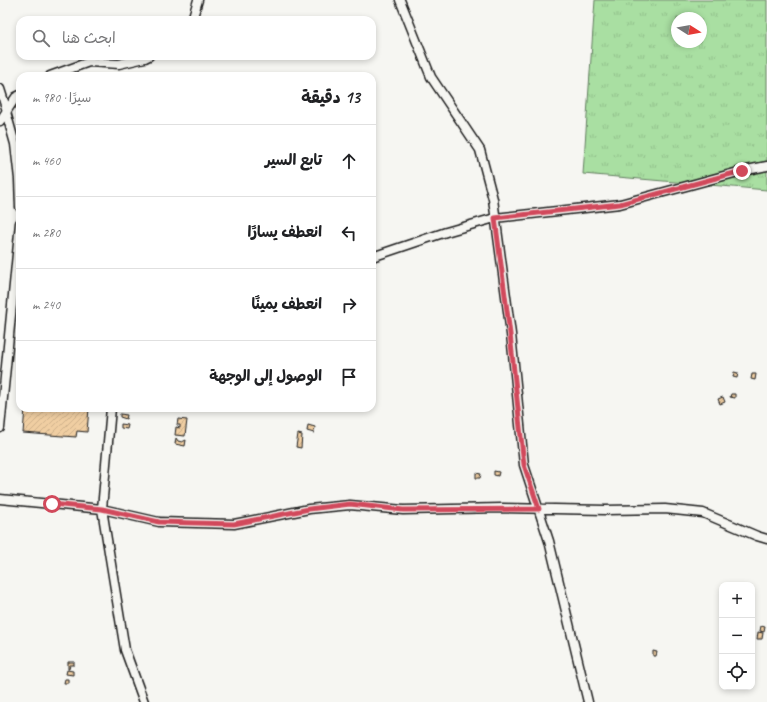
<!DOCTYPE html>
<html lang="ar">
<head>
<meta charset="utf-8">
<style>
  body { margin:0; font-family:Caveat,"Playpen Sans Arabic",sans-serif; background:#f2f2f2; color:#202124; direction:rtl }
  .controls { position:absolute; right:12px; bottom:12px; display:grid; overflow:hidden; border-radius:8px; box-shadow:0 2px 6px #0003 }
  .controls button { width:36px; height:36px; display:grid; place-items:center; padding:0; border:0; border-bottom:1px solid #e0e0e0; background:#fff; color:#202124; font:20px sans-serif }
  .compass { position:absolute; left:671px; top:12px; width:36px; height:36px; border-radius:50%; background:#fff; box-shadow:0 2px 6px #0003; rotate:101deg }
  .stop { position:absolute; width:12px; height:12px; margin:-9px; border:3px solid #d1495b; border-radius:50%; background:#fff }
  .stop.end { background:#d1495b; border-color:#fff; box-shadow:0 1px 4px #0008 }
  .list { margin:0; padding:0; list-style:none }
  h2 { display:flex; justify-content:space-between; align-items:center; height:52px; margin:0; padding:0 16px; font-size:17px }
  h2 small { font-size:13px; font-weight:400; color:#757577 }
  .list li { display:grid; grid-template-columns:26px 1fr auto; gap:12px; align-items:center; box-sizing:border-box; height:72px; padding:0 16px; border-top:1px solid #e0e0e0 }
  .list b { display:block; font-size:15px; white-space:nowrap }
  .list em { font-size:13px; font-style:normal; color:#757577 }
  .icon { flex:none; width:22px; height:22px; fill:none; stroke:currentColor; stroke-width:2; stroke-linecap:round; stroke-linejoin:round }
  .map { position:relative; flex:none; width:767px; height:702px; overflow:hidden; direction:ltr }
  .search { position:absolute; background:#fff; box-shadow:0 2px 6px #0003; left:16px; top:16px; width:360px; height:44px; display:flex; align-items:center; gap:10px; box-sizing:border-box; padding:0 14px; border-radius:12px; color:#757577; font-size:15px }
  .panel { position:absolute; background:#fff; box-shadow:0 2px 6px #0003; left:16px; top:72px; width:360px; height:340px; border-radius:12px; direction:rtl }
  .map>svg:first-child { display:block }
</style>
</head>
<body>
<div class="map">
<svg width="767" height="702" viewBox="0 0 767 702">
  <defs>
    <pattern id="grass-tufts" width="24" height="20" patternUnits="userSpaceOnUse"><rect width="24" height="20" fill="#a9dfa2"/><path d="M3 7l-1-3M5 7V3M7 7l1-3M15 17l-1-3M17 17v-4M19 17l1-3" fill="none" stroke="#91bf8b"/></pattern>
    <pattern id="building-hatch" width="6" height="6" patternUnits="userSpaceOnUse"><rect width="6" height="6" fill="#f0cea2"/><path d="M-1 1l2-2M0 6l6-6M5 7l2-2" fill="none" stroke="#cdb08b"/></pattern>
  </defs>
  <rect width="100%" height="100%" fill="#f6f6f2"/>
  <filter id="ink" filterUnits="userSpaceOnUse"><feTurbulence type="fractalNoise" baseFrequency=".025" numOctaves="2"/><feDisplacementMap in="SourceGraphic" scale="8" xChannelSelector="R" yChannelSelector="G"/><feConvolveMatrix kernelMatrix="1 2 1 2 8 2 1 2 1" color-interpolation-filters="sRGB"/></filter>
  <g filter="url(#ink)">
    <path fill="url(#grass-tufts)" stroke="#627e5f" fill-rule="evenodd" d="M595 0H767V190L583 174ZM677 18H701V42H677Z"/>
    <path fill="url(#building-hatch)" stroke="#1c1c1c" d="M12 104H19V108H13Z
      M734 372 738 373 737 378 733 377Z
      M752 374H756L755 380 751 379Z
      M731 394H735V398L730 397Z
      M723 397 725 402 720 404 718 399Z
      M25 408H89L87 432 77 431 76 437 23 433Z
      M120 414 127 415 126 419 120 417Z
      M178 419 187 420 185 436 175 435 176 427 180 428V425H177Z
      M121 424 128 425 127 429 121 428Z
      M308 425 315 427 314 433 307 431Z
      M298 434 302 435 301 448 296 447Z
      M176 438 178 441 182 442 186 440 185 446 175 444Z
      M494 471 499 472 498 476 494 475Z
      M476 473 481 474 480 478H476Z
      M761 626 765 627 764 632 760 631Z
      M758 632 763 633 762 639H757Z
      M653 651 657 652 656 656H653Z
      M68 662H74V665H70L69 669H68Z
      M67 670 73 671V675L66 674Z
      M65 679H68V683H64Z"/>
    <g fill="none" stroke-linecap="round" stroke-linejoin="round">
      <g stroke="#1c1c1c" stroke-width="11">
        <path id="street" d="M400 0 431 77 480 150 493 199 511 334 524 465 549 541 588 702
          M192 20 198 0
          M50 76 89 62 119 64 145 58 149 56
          M0 89 7 111
          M6 112 15 144 19 179 20 207
          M0 121 16 97 20 95
          M372 257 446 232 495 218 620 204 742 171 767 166
          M111 408 102 509 125 650 144 702
          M0 428 20 223
          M0 499 102 509 159 522 234 524 309 509 350 505 403 510 502 508 606 510 665 509 703 513 757 536 767 539"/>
      </g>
      <use href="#street" stroke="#f6f6f2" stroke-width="8"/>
    </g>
  </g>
  <g fill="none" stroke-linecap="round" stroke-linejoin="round" filter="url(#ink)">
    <path stroke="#d1495b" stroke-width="5" d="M52 504 102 509 159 522 234 524 309 509 350 504 403 510 539 509 524 465 510 334 495 218 620 204 742 171"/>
  </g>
</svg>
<div class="controls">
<button>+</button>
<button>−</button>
<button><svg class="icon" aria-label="locate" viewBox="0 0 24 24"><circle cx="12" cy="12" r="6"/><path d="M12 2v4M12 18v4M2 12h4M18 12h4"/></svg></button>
</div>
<svg class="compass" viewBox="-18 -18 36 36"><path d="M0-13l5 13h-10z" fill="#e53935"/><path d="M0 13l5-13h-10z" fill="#757577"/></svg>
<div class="stop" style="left:52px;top:504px"></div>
<div class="stop end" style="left:742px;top:171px"></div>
<div class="search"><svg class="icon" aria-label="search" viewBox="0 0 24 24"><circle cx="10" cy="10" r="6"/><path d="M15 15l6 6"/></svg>ابحث هنا</div>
<section class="panel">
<h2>13 دقيقة<small>سيرًا · 980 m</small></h2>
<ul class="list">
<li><svg class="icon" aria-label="ahead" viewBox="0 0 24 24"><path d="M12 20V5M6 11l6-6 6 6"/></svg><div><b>تابع السير</b></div><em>460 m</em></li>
<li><svg class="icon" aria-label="left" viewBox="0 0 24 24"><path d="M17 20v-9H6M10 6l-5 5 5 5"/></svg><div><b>انعطف يسارًا</b></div><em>280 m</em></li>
<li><svg class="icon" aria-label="right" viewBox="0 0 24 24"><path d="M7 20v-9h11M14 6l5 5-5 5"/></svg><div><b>انعطف يمينًا</b></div><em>240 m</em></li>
<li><svg class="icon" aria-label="arrive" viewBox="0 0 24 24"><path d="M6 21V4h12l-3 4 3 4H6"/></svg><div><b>الوصول إلى الوجهة</b></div></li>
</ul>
</section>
</div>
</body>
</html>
